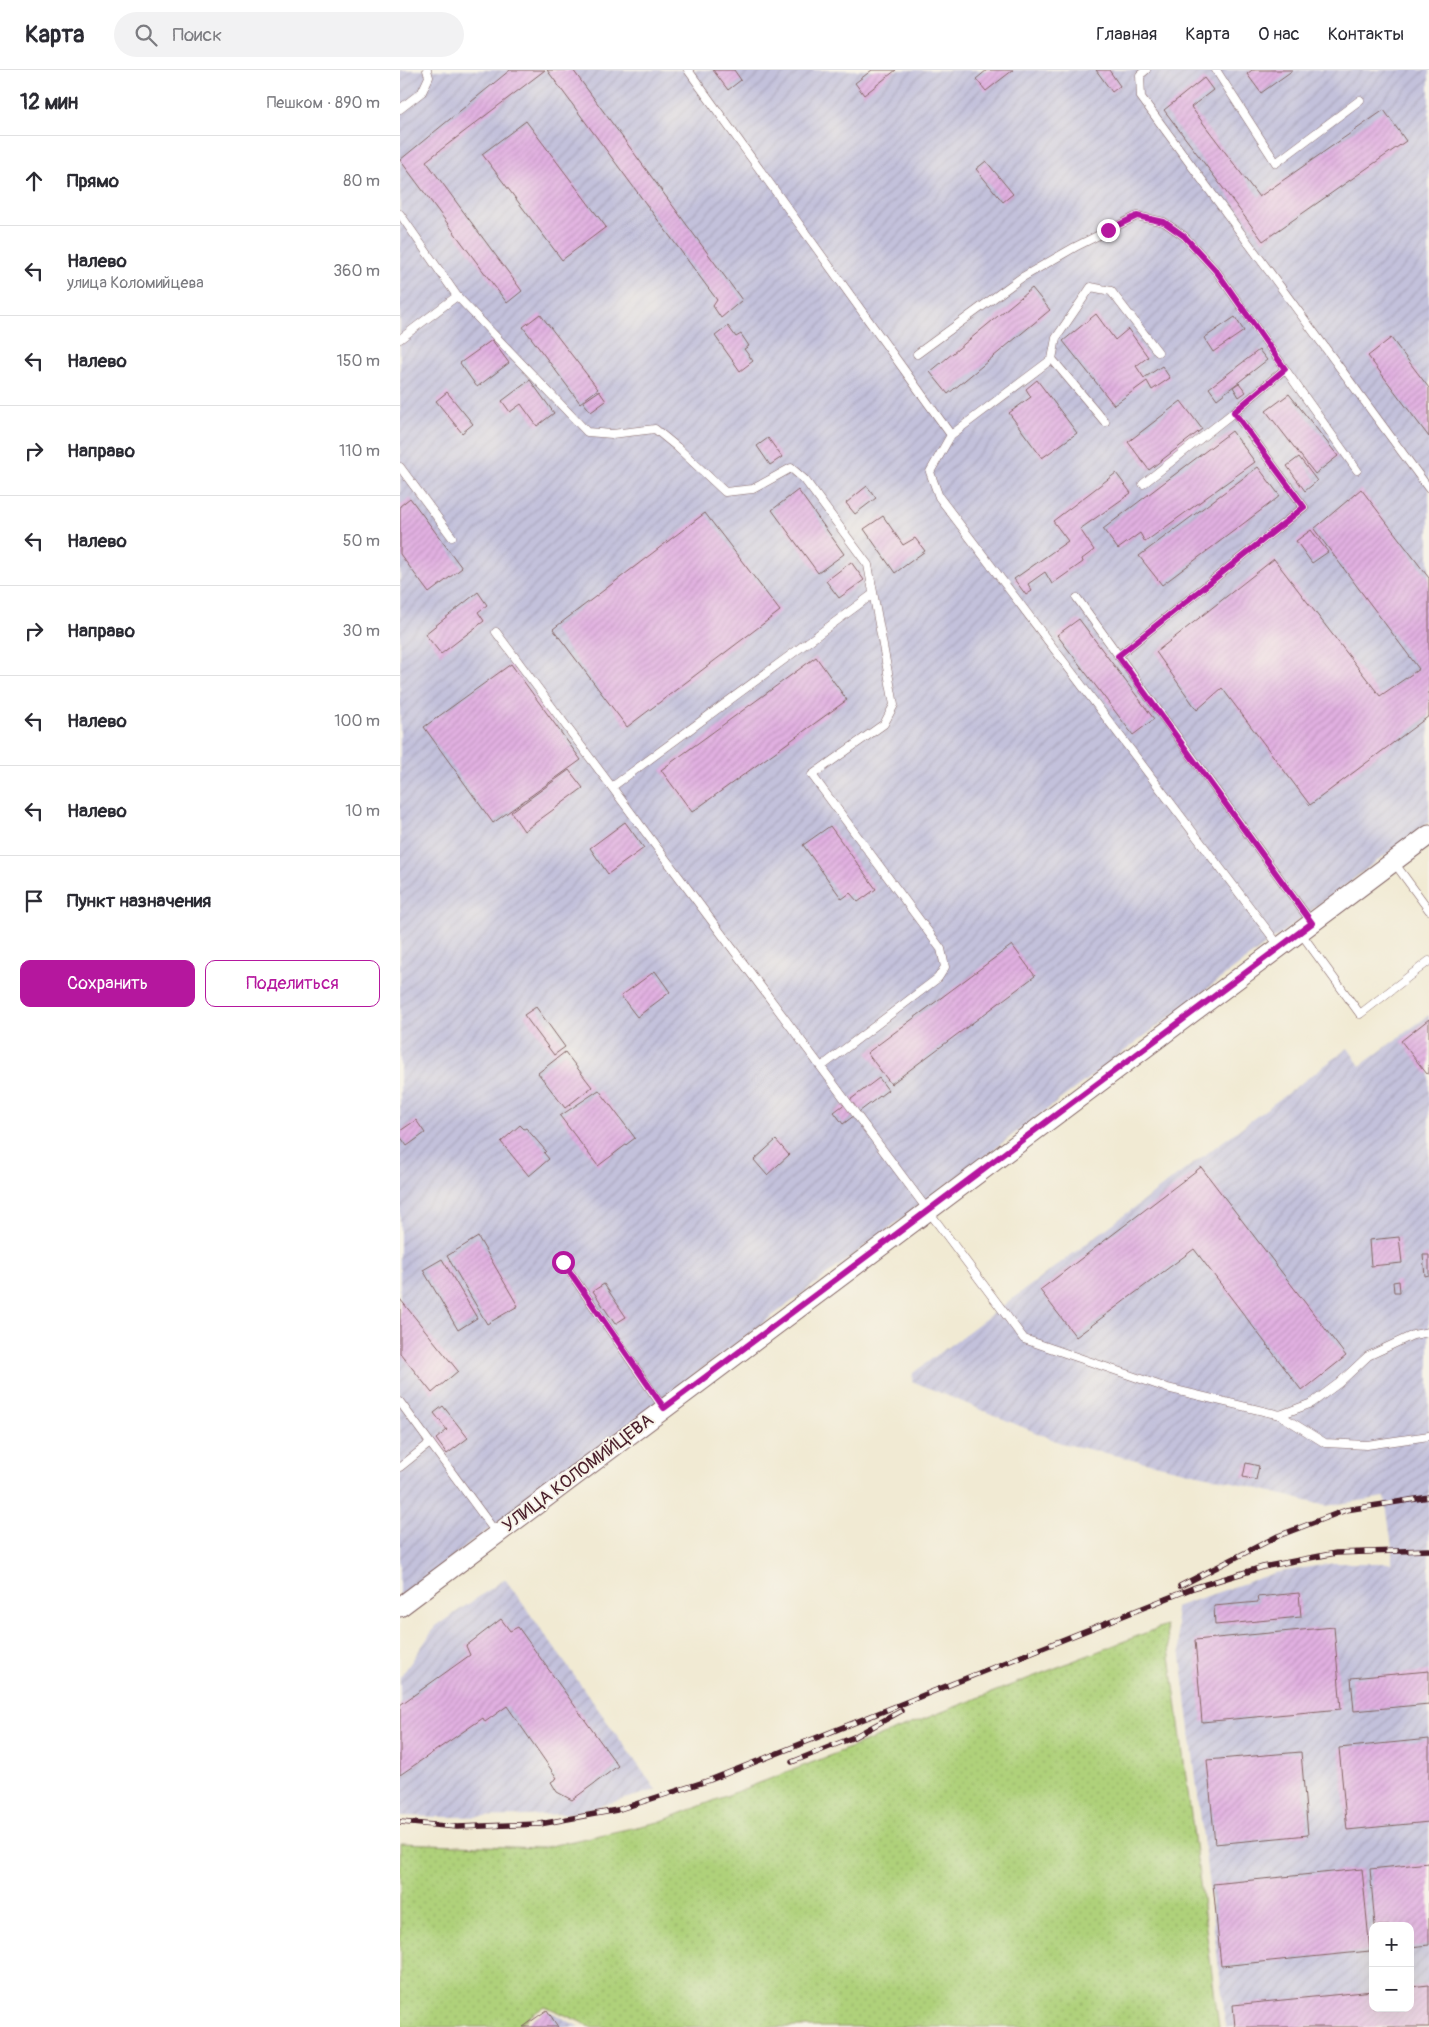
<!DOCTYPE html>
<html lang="ru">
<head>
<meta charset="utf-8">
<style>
  body { margin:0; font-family:Pangolin,sans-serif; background:#f2f2f3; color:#2b2b33 }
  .controls { position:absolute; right:15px; bottom:15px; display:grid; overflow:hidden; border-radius:10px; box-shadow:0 5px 20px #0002 }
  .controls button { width:45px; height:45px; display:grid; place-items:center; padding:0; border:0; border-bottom:1px solid #e1e1e2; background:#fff; color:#2b2b33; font:25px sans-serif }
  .stop { position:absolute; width:15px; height:15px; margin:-11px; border:4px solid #b5179e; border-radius:50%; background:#fff }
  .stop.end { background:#b5179e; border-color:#fff; box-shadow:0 1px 5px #0008 }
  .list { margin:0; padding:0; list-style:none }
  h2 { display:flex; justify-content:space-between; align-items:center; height:65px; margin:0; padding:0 20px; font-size:21px }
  h2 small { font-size:16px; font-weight:400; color:#7c7c81 }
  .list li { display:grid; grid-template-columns:32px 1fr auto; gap:15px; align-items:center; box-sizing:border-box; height:90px; padding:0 20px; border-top:1px solid #e1e1e2 }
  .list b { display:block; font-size:19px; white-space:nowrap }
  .list p { margin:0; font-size:16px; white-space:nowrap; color:#7c7c81 }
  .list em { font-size:16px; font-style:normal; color:#7c7c81 }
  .actions { display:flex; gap:10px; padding:15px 20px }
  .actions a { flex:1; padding:11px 0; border:1px solid #b5179e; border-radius:10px; text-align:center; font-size:18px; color:#b5179e }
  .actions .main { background:#b5179e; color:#fff }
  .icon { flex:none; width:28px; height:28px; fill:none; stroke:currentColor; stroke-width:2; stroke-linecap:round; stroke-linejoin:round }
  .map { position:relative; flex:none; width:1029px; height:1957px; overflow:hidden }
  header { display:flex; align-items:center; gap:30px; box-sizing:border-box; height:70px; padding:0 25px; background:#fff; border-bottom:1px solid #e1e1e2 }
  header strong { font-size:24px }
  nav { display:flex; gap:28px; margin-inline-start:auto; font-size:18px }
  .search { width:350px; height:45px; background:#f2f2f3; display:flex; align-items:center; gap:12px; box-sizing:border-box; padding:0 18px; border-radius:28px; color:#7c7c81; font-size:19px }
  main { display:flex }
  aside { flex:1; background:#fff }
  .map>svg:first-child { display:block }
</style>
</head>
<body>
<header>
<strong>Карта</strong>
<div class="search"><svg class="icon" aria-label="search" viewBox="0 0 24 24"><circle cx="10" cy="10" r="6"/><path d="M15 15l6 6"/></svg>Поиск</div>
<nav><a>Главная</a><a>Карта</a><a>О нас</a><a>Контакты</a></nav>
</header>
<main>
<aside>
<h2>12 мин<small>Пешком · 890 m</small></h2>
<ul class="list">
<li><svg class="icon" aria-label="ahead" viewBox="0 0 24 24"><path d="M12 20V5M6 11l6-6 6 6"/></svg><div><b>Прямо</b></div><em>80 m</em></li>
<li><svg class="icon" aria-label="left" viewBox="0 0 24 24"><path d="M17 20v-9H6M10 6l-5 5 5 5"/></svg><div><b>Налево</b><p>улица Коломийцева</p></div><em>360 m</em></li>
<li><svg class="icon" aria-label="left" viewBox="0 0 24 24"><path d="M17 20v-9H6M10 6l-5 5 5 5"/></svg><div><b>Налево</b></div><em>150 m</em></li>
<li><svg class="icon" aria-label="right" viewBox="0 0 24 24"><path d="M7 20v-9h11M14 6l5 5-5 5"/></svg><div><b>Направо</b></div><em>110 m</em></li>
<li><svg class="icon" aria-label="left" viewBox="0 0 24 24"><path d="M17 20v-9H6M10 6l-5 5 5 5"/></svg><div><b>Налево</b></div><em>50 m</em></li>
<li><svg class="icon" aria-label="right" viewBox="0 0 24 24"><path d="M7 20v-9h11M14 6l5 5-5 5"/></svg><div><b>Направо</b></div><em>30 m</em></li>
<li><svg class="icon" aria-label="left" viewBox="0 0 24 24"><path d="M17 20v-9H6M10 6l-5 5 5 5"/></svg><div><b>Налево</b></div><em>100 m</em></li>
<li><svg class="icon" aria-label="left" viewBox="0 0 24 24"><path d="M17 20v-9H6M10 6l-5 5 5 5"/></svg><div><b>Налево</b></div><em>10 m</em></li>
<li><svg class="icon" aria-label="arrive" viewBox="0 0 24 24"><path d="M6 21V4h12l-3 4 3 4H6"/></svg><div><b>Пункт назначения</b></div></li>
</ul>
<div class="actions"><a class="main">Сохранить</a><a>Поделиться</a></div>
</aside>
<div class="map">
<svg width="1029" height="1957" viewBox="0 0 1029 1957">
  <defs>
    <pattern id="industrial-furrows" width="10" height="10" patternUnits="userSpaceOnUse" patternTransform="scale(1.25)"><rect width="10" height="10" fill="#c3c1db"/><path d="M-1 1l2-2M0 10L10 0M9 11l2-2" fill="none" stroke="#a9a5bc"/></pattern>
    <pattern id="grass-dots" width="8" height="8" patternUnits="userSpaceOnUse" patternTransform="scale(1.25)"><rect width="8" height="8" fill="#afd17a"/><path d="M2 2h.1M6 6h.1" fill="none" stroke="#98b36a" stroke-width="1.8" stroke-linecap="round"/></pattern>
    <pattern id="building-hatch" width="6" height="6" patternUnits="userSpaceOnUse" patternTransform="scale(1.25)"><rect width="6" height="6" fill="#e1b0e1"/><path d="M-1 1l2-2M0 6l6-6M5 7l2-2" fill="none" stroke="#c397c1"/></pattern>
  </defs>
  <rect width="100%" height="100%" fill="#f7f3e8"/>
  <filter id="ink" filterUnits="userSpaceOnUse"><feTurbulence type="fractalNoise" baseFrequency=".02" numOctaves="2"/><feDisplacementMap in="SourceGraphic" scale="10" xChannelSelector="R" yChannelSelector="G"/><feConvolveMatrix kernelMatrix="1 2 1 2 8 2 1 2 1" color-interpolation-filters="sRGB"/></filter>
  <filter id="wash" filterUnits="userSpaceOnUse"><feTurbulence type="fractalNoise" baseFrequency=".0096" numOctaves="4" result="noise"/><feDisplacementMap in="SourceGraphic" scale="20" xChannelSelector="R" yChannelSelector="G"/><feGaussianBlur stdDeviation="1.12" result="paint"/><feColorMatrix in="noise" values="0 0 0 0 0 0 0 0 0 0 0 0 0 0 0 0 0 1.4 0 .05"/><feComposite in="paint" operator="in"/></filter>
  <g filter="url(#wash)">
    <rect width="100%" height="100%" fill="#f1ead3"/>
    <path fill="url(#industrial-furrows)" fill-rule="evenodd" d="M0 0H1029V752L0 1526Z
      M1029 945V1957H826L775 1537 874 1503 934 1493H992V1477L985 1427 926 1436 829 1411 661 1373 512 1311 513 1303 948 978 960 996ZM973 1856H1010V1938H973Z
      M105 1509 256 1720 175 1743 127 1746 46 1747 0 1746V1608L36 1556Z
      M147 1940 179 1957H123Z"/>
    <path fill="url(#grass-dots)" stroke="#7c7852" d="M766 1555 819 1957H192L145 1936 115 1957H0V1773L141 1778 259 1752Z"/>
    <g id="blocks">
      <path fill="url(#building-hatch)" d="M110 0H145L26 91 122 221 107 233 0 90Z
        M147 0H173L342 230 321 248 313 236 317 230Z
        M313 0H334L341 10 328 20Z
        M472 0H496L464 25 455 13Z
        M587 0H613L586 21 576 9Z
        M696 0H709L720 16 712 22Z
        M852 0H893L861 23 847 4Z
        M804 8 813 20 791 37 859 127 984 40 1006 71 863 171 764 40Z
        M126 51 206 157 162 190 82 84Z
        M586 91 613 124 603 132 576 99Z
        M632 218 650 240 548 324 530 302Z
        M140 244 198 319 180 333 123 257Z
        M696 244 715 270 728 259 748 287 736 296 744 308 762 296 770 308 752 320 747 311 714 335 663 271Z
        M835 247 844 261 813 282 804 268Z
        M328 256 336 267 341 264 349 276 344 279 353 291 340 301 315 266Z
        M991 268 1029 318V367L968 286Z
        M92 270 109 293 77 317 60 293Z
        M859 280 867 290 817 329 809 318Z
        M130 310 154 343 137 356 121 334 110 342 102 331Z
        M637 310 677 363 642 388 609 343 631 327 626 319Z
        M839 313 846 322 839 327 833 317Z
        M199 321 206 331 191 342 183 332Z
        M47 322 73 354 62 363 36 331Z
        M889 324 938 386 915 404 866 341Z
        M781 331 802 359 749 400 728 372Z
        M832 361 855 392 745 472 740 463 718 479 703 459Z
        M368 368 382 387 370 395 357 376Z
        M899 387 917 411 905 421 887 396Z
        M858 397 880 426 762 515 739 486Z
        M716 403 731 423 680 459 694 480 682 489 683 492 652 514 645 502 628 514 632 521 626 525 614 509 668 471 653 451Z
        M467 416 476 428 455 444 446 433Z
        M961 419 1029 508V646L910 735 822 618 797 640 756 582 874 489 980 626 1019 599 914 459Z
        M398 420 444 484 418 503 372 440Z
        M10 428 62 498 29 523 0 484V436Z
        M305 443 380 541 227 657 153 559Z
        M483 446 503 475 515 468 525 481 495 503 464 459Z
        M911 460 928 482 912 493 896 471Z
        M451 492 464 510 439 528 426 511Z
        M78 522 87 535 78 542 84 551 41 584 25 564Z
        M679 549 754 649 733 665 657 565Z
        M416 587 447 630 292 742 261 700Z
        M111 594 181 690 93 753 24 657Z
        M169 700 183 718 124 761 111 742Z
        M225 752 244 778 208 804 190 778Z
        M430 756 476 819 458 832 450 823 442 829 403 775Z
        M612 875 635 906 491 1014 467 983Z
        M255 901 270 922 237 947 221 926Z
        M136 937 165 977 154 985 124 945Z
        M1029 949V1003L1027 1004 1001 971Z
        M165 982 192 1017 165 1038 138 1003Z
        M479 1008 488 1020 443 1054 434 1042Z
        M199 1020 235 1068 198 1096 160 1046Z
        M16 1050 25 1063 7 1076 0 1066V1061Z
        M120 1055 124 1059 126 1058 146 1081 144 1083 149 1089 129 1106 101 1072Z
        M376 1070 389 1085 367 1105 354 1090Z
        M801 1097 946 1286 902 1321 794 1179 676 1267 640 1220Z
        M78 1167 118 1236 87 1254 47 1186Z
        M999 1167 1002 1193 971 1196 969 1170Z
        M1023 1185H1029V1205L1025 1206Z
        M42 1189 77 1248 58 1260 23 1200Z
        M999 1211 1000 1222H994L993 1212Z
        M204 1214 226 1247 215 1254 193 1221Z
        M0 1229 58 1301 32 1323 0 1283Z
        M43 1336 68 1368 47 1384 36 1369 47 1360 34 1343Z
        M846 1393 859 1396 856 1410 843 1407Z
        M899 1523 901 1547 815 1555 814 1536 858 1532 857 1527Z
        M101 1549 110 1561 118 1557 218 1696 172 1730 157 1722 151 1712 157 1708 107 1636 85 1652 83 1648 0 1705V1635L70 1585 66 1576Z
        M934 1557 941 1639 802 1652 795 1570Z
        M1029 1601V1634L954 1641 951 1608Z
        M1029 1669V1752L947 1760 939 1678Z
        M901 1682 908 1765 815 1774 807 1690Z
        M1029 1793V1875L1010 1877V1856H975L970 1799Z
        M962 1799 970 1881 821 1896 813 1814Z
        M1029 1915V1957H835L833 1935 973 1921V1938H1010V1917Z
        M147 1940 158 1957H123Z"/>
    </g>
  </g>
  <g filter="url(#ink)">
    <use href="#blocks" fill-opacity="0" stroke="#846666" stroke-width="1"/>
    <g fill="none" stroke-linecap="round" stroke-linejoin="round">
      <g stroke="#846666" stroke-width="9">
        <path id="service" d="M288 0 551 365
          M746 0 740 5 741 27 1029 419
          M816 0 876 93 960 30
          M0 39 22 22 29 7 27 0
          M0 144 57 226 187 362 212 364 255 359 277 377 325 422 353 419 391 398 405 410 468 495 494 635 484 654 412 705 541 879 545 897 538 908 421 997
          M0 269 57 226
          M517 284 621 208 675 177 737 146 764 152 784 166 817 202 885 299 834 342
          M652 289 656 268 691 217 711 221 758 282
          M885 299 957 400
          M705 352 652 289 551 365 530 402 539 427 880 877
          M0 397 52 467
          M677 528 912 853
          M96 562 624 1269 767 1318 880 1345 925 1373 967 1375 1029 1366
          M718 586 904 437 834 342 743 414
          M212 717 473 524
          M993 791 1029 840
          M900 862 960 944 1029 891
          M163 1192 264 1339
          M0 1332 97 1464
          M880 1345 912 1333 939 1313 968 1286 1013 1265 1029 1262
          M0 1397 30 1373"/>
      </g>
      <g stroke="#846666" stroke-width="21">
        <path id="tertiary" d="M0 1537 1029 765"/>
      </g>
      <use href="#service" stroke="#fff" stroke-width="8"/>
      <use href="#tertiary" stroke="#fff" stroke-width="19"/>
      <g stroke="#4a1f2b" stroke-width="5.5">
        <path id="rail" d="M780 1516 878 1466 946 1440 1029 1427
          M392 1692 454 1667 501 1641
          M0 1752 57 1757 140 1754 217 1740 310 1710 793 1518 863 1497 936 1483 1029 1480"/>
      </g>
      <use href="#rail" stroke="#f7f3e8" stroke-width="4" stroke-dasharray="11" stroke-linecap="butt"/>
    </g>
  </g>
  <g fill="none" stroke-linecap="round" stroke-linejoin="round" filter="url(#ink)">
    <path stroke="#b5179e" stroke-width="6" d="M163 1192 264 1338 912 853 718 586 904 437 834 342 885 299 817 202 784 166 764 152 737 146 708 160"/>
  </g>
  <g text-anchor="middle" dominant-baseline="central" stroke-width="4" stroke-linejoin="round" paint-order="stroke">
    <g font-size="18" fill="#4a1f2b" stroke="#f7f3e8">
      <text transform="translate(178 1403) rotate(-37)">УЛИЦА КОЛОМИЙЦЕВА</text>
    </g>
  </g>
</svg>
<div class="controls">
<button>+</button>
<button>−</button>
</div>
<div class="stop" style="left:163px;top:1192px"></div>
<div class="stop end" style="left:708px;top:160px"></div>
</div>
</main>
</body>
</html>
